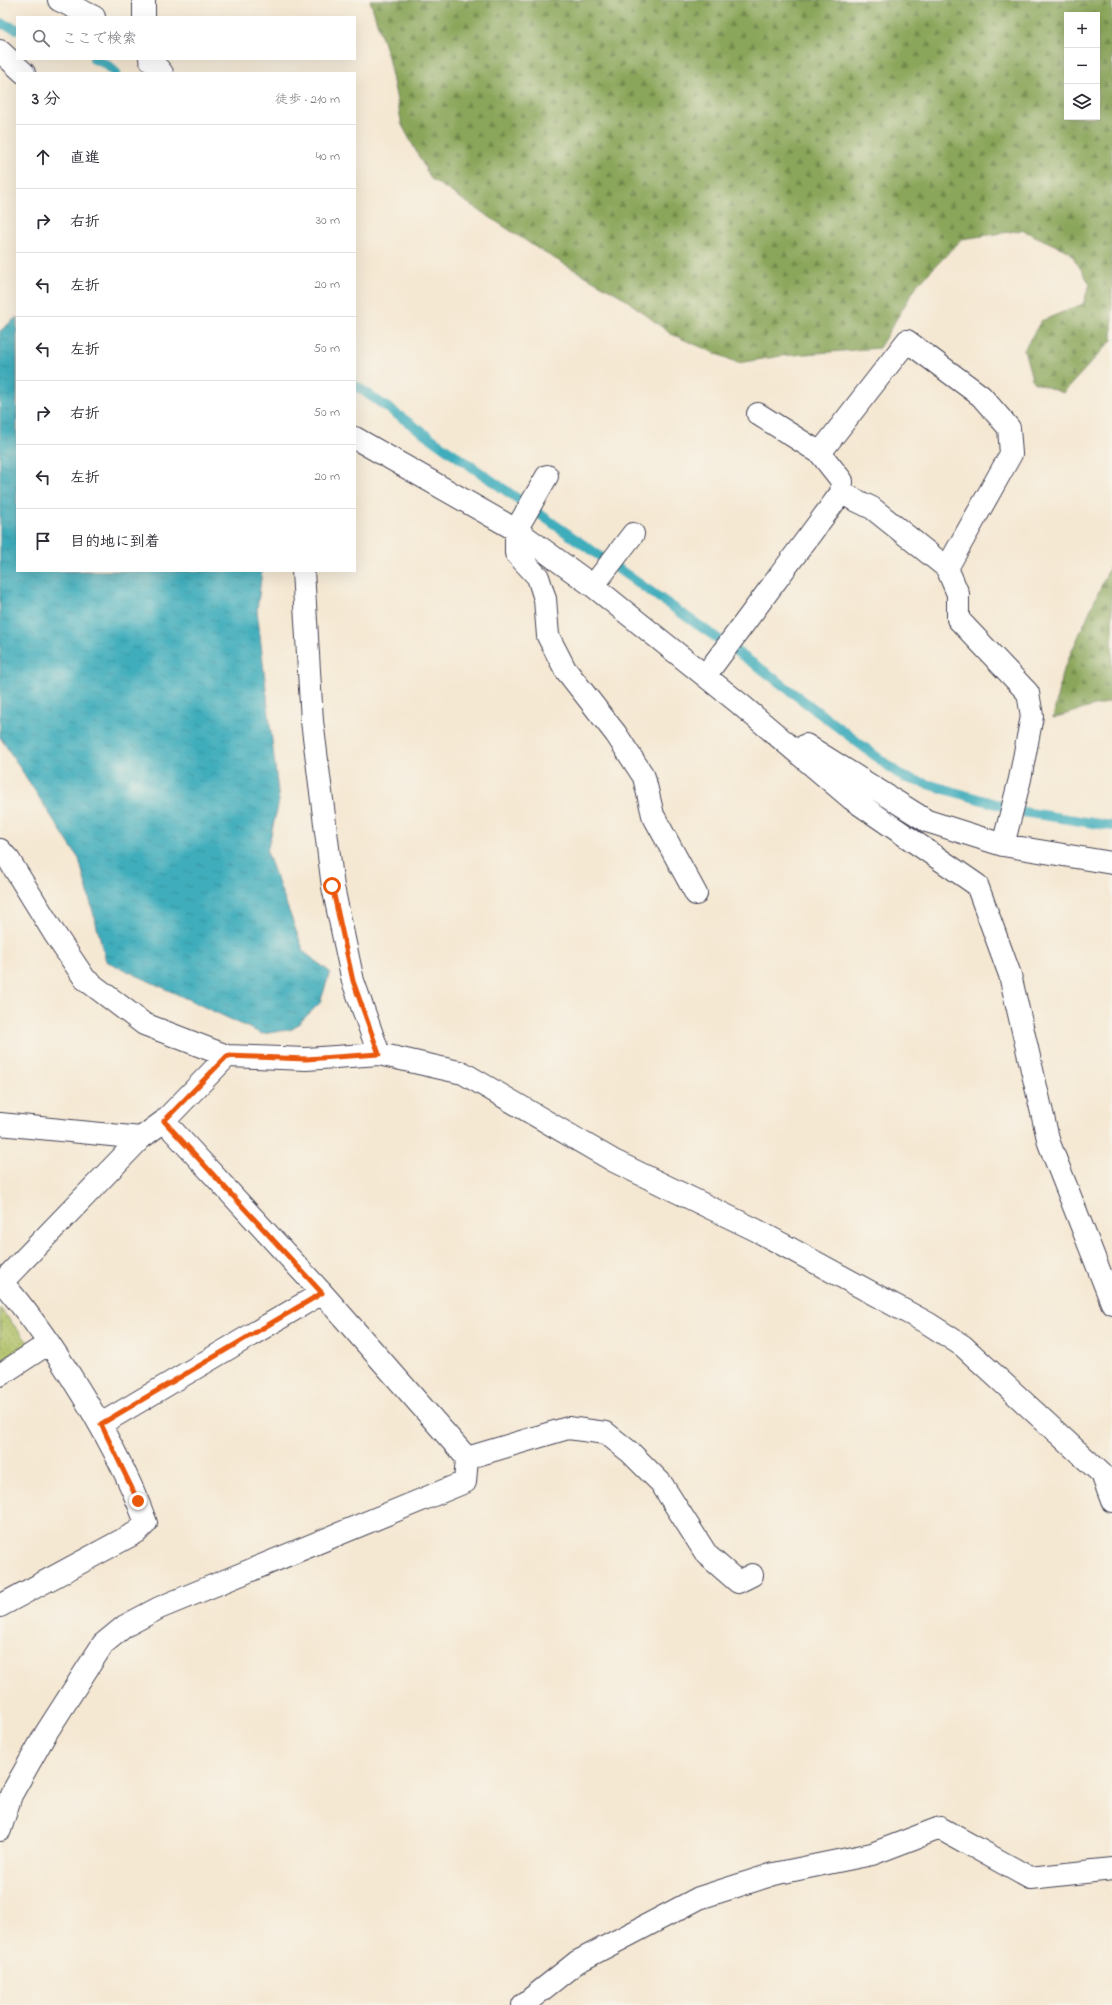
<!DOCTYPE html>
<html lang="ja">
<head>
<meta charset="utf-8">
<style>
  body { margin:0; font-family:"Indie Flower","Klee One",sans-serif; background:#f2f2f3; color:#2b2b33 }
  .controls { position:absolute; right:12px; top:12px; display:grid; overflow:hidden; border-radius:0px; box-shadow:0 4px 16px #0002 }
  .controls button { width:36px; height:36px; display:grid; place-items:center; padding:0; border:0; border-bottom:1px solid #e1e1e2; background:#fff; color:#2b2b33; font:20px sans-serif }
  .stop { position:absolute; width:12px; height:12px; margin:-9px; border:3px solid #ea580c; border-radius:50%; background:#fff }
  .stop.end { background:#ea580c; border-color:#fff; box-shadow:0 1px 4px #0008 }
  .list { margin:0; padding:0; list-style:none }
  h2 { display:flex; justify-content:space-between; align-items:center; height:52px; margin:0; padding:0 16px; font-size:17px }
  h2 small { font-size:13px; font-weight:400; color:#7c7c81 }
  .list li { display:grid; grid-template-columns:26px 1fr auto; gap:12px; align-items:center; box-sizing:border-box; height:64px; padding:0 16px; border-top:1px solid #e1e1e2 }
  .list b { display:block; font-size:15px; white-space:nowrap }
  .list em { font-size:13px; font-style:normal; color:#7c7c81 }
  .icon { flex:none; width:22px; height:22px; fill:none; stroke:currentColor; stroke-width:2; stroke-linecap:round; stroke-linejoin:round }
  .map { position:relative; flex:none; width:1112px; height:2005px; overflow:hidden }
  .search { position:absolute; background:#fff; box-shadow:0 4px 16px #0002; left:16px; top:16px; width:340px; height:44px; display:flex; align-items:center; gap:10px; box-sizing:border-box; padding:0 14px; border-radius:0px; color:#7c7c81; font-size:15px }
  .panel { position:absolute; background:#fff; box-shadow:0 4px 16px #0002; left:16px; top:72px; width:340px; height:500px; border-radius:0px }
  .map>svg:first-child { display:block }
</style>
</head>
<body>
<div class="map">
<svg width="1112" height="2005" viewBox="0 0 1112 2005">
  <defs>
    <pattern id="grass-dots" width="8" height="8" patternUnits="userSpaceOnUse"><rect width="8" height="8" fill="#adc064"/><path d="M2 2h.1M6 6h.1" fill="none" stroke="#8c9c54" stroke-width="1.8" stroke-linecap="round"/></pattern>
    <pattern id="forest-firs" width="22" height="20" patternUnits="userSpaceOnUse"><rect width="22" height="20" fill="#8aa65a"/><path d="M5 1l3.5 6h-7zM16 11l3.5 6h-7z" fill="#70874c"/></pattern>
    <pattern id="water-ripples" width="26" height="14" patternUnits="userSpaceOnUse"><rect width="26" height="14" fill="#3fadbc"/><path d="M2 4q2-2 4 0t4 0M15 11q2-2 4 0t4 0" fill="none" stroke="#348c9a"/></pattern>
  </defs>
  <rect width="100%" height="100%" fill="#f7f3e8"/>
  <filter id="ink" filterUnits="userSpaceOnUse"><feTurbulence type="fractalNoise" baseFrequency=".025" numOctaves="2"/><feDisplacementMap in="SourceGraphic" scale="8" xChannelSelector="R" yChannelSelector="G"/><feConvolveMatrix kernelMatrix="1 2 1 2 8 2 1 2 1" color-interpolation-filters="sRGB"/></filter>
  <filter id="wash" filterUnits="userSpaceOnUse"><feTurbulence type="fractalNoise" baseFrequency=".012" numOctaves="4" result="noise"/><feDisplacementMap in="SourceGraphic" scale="16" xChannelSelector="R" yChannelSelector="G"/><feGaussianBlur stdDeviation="0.9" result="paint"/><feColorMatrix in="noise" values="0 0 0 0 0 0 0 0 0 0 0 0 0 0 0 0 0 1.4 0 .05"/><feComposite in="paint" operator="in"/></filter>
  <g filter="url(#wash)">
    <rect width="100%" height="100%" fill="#f5e8d3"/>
    <path fill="url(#grass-dots)" stroke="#687150" d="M0 1308 30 1345 0 1365Z"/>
    <path fill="url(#forest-firs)" stroke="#56644a" fill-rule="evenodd" d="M370 0H1112V340L1063 393 1033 382 1024 350 1041 321 1083 304 1090 284 1070 252 1022 230 962 239 917 285 879 348 781 356 738 363 671 334 621 296 543 252 431 179 402 125 388 57ZM1067 15H1097V117H1067Z
      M1112 562V701L1053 718 1062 673Z"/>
    <path fill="url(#water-ripples)" stroke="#30687c" d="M17 317V571H262L257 610 279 801 267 852 304 952 330 972 320 1003 293 1029 262 1034 106 961 79 859 0 737V331Z"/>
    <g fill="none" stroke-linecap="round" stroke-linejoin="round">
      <path stroke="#3fadbc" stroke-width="10" d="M0 23 17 29
        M94 59 106 64 116 73
        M355 385 767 673 903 777 1023 812 1112 826"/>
    </g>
  </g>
  <g filter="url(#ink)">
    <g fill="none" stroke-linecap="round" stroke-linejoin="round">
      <g stroke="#424052" stroke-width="24">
        <path id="minor" d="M59 0 94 17
          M144 0V17
          M0 51 24 73
          M150 59 162 73
          M355 438 516 530 593 586 740 704 852 799 977 885 1010 975 1049 1143 1112 1303
          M820 453 907 341 981 396 1009 428 1011 454 947 568
          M547 476 516 530V553L538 577 545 599 548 636 565 669 616 734 644 777 653 815 696 894
          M841 493 872 508 947 568 958 594V619L1028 693 1032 716 1020 779 1003 845
          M303 571 312 721 333 887 353 981 379 1054
          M593 586 633 534
          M705 676 841 493 842 481 820 453 758 414
          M806 745 927 821 1003 845 1112 863
          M0 850 9 860 54 933 85 979 144 1024 227 1056 306 1059 379 1054 463 1073 614 1161 756 1230 929 1324 963 1346 1102 1474 1112 1501
          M0 1124 141 1138
          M0 1280C26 1309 49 1342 70 1375 100 1422 127 1471 146 1523L137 1532 0 1606
          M2 1282 141 1138 164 1121 227 1056
          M0 1375 49 1343
          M101 1424 322 1293
          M467 1458 568 1428 606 1433 631 1453 661 1483 707 1555 738 1582 752 1575
          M0 1830 11 1795 46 1733 103 1644 125 1626 159 1608 465 1482 467 1458 322 1293 164 1121
          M523 2005 577 1962 699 1898 774 1874 872 1854 940 1828 1030 1878 1112 1869"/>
      </g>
      <use href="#minor" stroke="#fff" stroke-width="22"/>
    </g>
  </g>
  <g fill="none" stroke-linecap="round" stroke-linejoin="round" filter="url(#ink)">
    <path stroke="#ea580c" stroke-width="5" d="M138 1501 101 1424 322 1293 164 1121 227 1056 306 1059 379 1054 353 981 332 886"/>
  </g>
</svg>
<div class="controls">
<button>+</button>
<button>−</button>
<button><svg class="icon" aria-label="layers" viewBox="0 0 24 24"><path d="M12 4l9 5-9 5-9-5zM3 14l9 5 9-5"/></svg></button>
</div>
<div class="stop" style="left:332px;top:886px"></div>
<div class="stop end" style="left:138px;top:1501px"></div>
<div class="search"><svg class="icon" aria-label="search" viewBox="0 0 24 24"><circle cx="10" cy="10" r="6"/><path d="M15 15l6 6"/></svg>ここで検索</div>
<section class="panel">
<h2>3 分<small>徒歩 · 210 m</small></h2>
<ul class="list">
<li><svg class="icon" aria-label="ahead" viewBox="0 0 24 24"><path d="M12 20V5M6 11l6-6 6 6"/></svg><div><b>直進</b></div><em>40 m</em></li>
<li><svg class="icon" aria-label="right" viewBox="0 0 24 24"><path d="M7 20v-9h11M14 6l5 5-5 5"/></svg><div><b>右折</b></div><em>30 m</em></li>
<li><svg class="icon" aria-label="left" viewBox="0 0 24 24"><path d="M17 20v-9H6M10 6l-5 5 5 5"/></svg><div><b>左折</b></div><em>20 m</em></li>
<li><svg class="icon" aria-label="left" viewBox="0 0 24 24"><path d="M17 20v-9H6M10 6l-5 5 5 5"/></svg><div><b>左折</b></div><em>50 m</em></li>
<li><svg class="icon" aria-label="right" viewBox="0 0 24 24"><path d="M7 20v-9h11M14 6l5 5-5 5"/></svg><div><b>右折</b></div><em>50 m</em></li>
<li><svg class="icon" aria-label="left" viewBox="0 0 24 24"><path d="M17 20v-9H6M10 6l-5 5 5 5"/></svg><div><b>左折</b></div><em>20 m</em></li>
<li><svg class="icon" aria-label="arrive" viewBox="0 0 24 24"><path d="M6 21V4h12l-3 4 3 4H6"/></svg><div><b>目的地に到着</b></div></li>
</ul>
</section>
</div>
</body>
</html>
